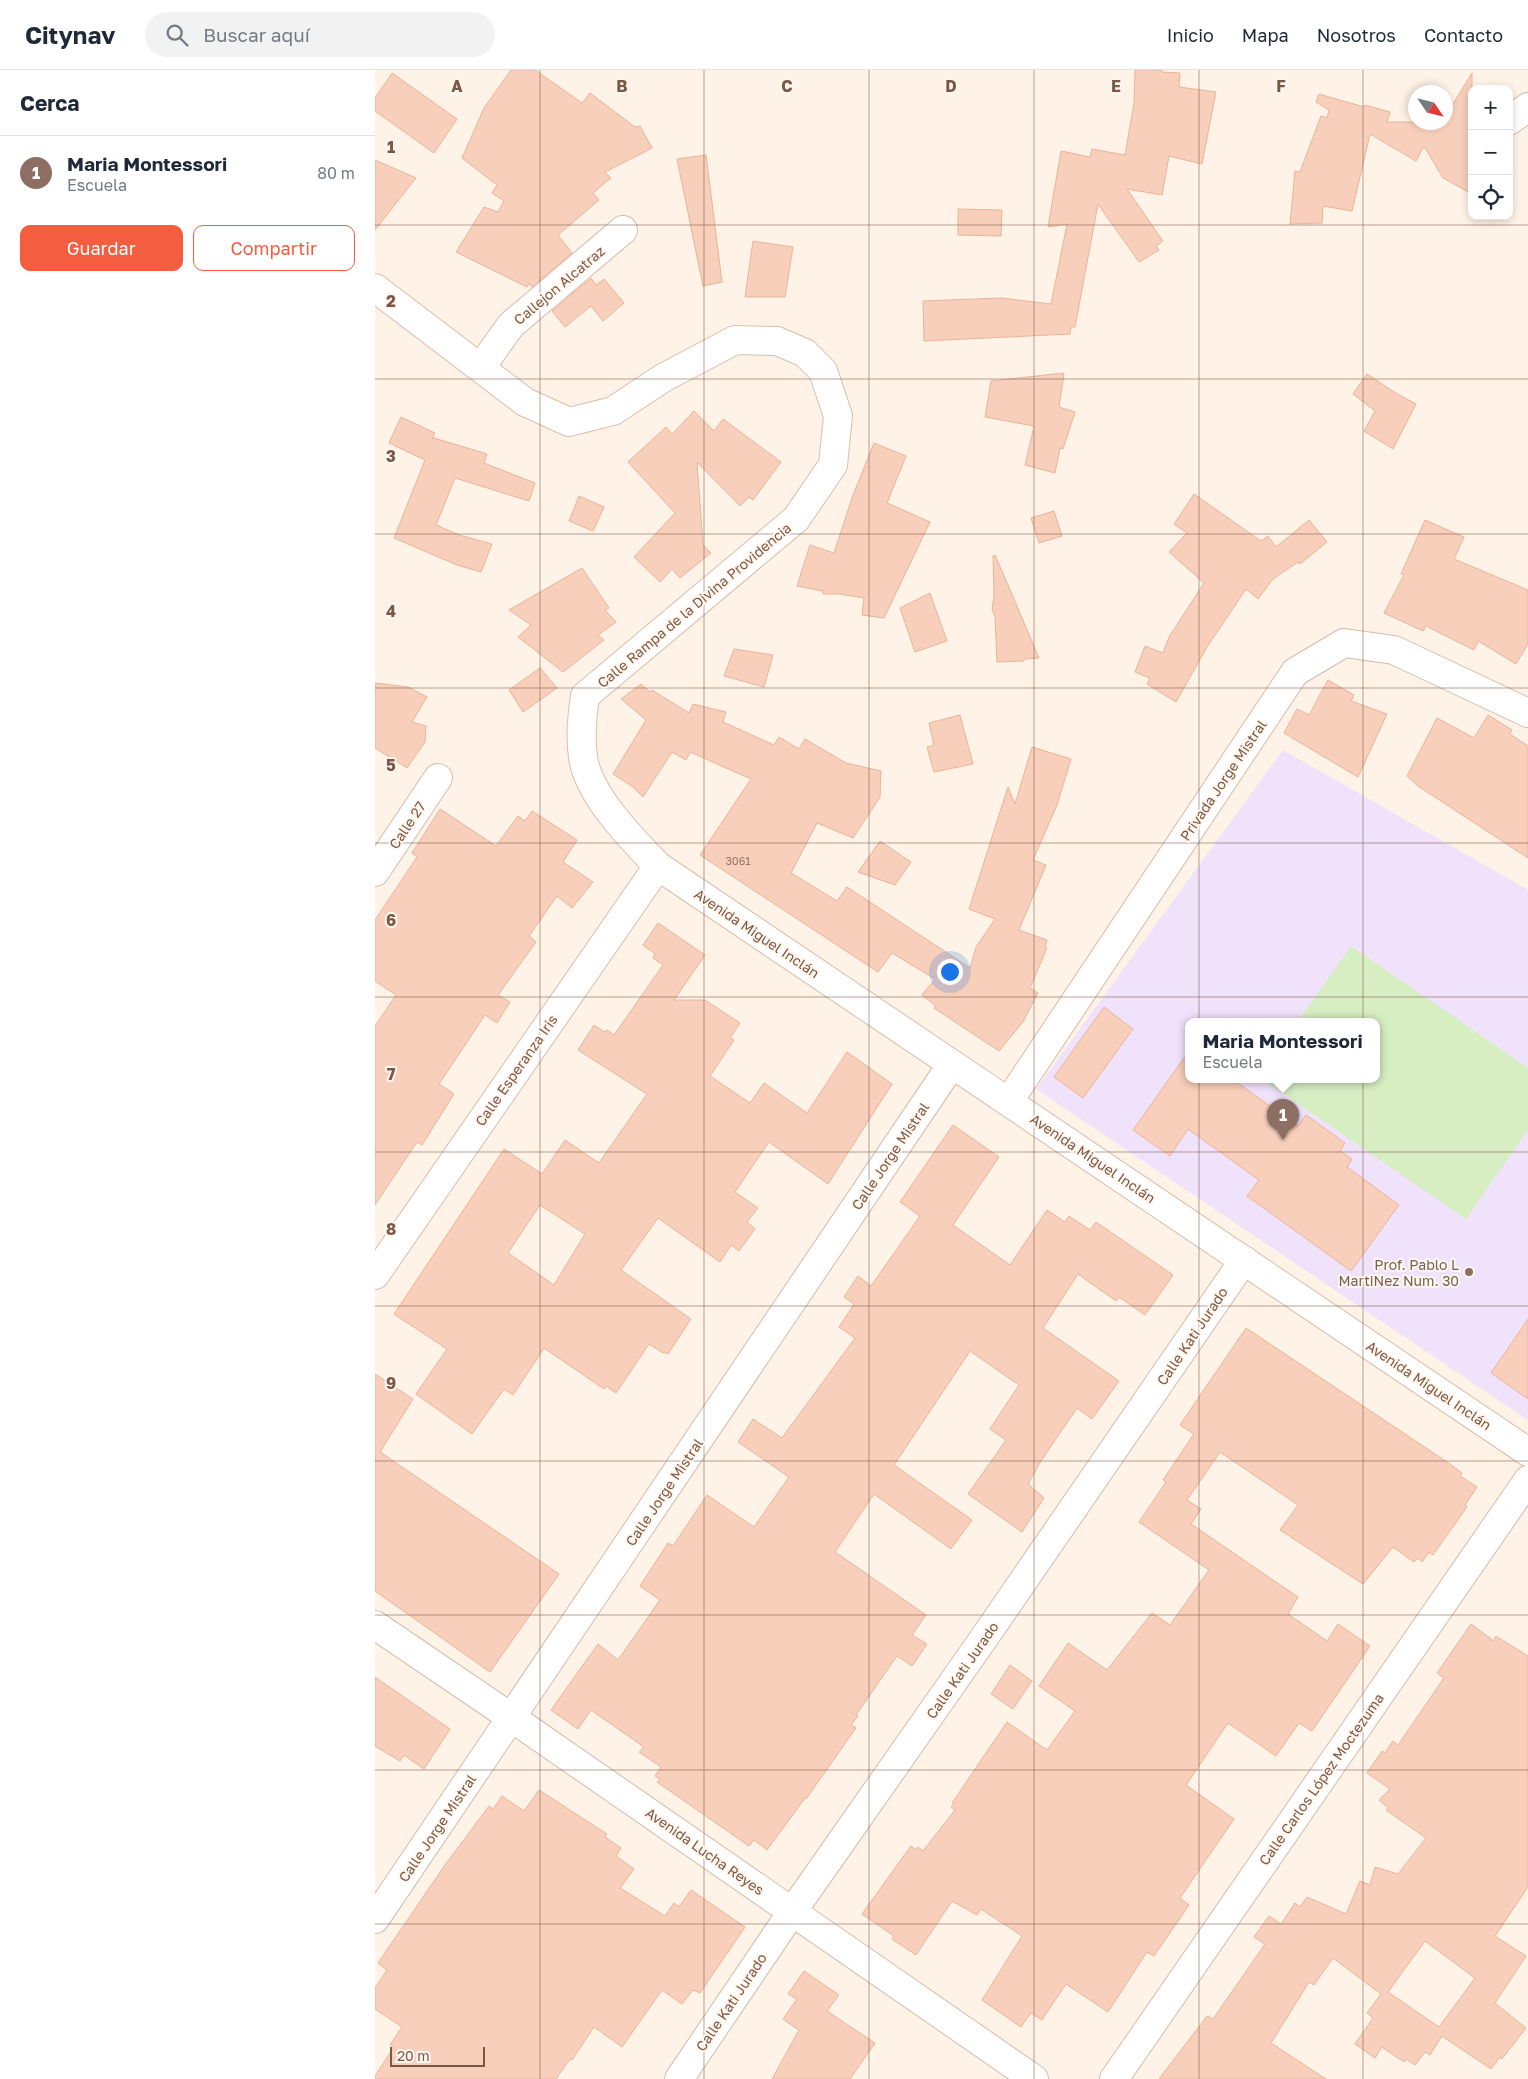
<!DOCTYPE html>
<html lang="es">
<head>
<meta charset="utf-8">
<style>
  body { margin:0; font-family:"Golos Text",sans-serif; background:#f2f2f3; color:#1f2937 }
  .controls { position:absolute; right:15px; top:15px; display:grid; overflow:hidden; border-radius:10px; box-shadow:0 2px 8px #0003 }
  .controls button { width:45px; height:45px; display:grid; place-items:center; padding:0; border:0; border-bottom:1px solid #e0e1e3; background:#fff; color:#1f2937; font:25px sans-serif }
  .compass { position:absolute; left:1033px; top:15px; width:45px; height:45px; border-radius:50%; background:#fff; box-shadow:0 2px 8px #0003; rotate:125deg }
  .scale { position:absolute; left:15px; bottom:12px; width:95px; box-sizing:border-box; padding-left:5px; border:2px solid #7b5747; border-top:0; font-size:14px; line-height:18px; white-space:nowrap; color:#7b5747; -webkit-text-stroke:4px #fff7ee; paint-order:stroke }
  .you { position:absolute; left:574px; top:901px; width:18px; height:18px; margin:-12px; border:4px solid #fff; border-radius:50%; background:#1a73e8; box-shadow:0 0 0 8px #1a73e833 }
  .badge { display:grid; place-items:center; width:32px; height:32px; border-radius:50%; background:#f45d3f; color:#fff; font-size:16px; font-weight:700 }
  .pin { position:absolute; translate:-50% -41px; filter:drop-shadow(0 1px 2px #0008) }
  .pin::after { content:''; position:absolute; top:26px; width:18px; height:15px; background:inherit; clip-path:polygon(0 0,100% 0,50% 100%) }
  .popup { position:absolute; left:810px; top:948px; width:195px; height:65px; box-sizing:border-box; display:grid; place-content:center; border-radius:10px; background:#fff; filter:drop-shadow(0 1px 4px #0005); font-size:16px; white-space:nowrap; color:#747a83 }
  .popup b { font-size:19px; color:#1f2937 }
  .popup::after { content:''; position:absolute; left:50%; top:100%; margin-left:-10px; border:10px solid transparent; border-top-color:#fff }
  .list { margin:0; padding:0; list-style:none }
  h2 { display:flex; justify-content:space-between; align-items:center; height:65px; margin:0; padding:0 20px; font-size:21px }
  h2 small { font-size:16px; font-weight:400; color:#747a83 }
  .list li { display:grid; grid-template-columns:32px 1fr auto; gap:15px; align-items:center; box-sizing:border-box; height:75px; padding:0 20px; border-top:1px solid #e0e1e3 }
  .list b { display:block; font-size:19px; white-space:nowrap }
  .list p { margin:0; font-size:16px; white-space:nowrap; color:#747a83 }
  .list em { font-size:16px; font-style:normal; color:#747a83 }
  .actions { display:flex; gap:10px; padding:15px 20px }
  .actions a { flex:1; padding:11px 0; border:1px solid #f45d3f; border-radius:10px; text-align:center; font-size:18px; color:#f45d3f }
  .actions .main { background:#f45d3f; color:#fff }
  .icon { flex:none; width:28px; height:28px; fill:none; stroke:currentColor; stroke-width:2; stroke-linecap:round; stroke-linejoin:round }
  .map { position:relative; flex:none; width:1153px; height:2009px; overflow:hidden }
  header { display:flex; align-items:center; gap:30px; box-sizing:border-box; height:70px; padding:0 25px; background:#fff; border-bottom:1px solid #e0e1e3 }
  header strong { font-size:24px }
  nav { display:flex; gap:28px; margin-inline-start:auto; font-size:18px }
  .search { width:350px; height:45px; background:#f2f2f3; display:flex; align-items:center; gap:12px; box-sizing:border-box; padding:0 18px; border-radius:28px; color:#747a83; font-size:19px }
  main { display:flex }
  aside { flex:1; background:#fff }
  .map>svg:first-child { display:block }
</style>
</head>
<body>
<header>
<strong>Citynav</strong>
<div class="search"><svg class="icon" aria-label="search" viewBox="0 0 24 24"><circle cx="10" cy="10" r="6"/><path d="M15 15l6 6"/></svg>Buscar aquí</div>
<nav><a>Inicio</a><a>Mapa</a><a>Nosotros</a><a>Contacto</a></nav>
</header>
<main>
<aside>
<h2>Cerca<small></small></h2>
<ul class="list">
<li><span class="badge" style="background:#8d6e63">1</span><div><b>Maria Montessori</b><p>Escuela</p></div><em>80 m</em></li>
</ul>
<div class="actions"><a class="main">Guardar</a><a>Compartir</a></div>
</aside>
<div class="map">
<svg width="1153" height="2009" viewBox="0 0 1153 2009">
  <rect width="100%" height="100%" fill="#fef3e6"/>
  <path fill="#f0e2fb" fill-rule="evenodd" d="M908 680 1153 820V1350L661 1019ZM814 951H1002V1009H814Z"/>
  <path fill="#d7eec2" d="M976 876 1153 998V1060L1091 1149 887 1009H1002V951H923Z"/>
  <path fill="#f7cfba" stroke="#ebb399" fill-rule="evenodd" d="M136 0H160L207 33 215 23 260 57 265 56 277 78 230 102 236 108 218 123 224 130 183 165 197 183 157 217 154 213 152 217 81 182 109 137 123 142 129 131 117 123 122 115 87 88 109 38Z
    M760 0H787V2L805 3 804 17 841 22 827 94 794 86 787 125 752 119 788 171 781 176 784 180 764 192 723 134 700 257H696L695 264 549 271 548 231 626 228 676 234 692 154 673 157 686 81 715 87 717 79 750 85 759 33Z
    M17 3 82 49 59 83 0 41V28Z
    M1097 3V124L1068 108 1049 76 1041 91 995 64 977 141 948 136 947 153 915 154 920 101 925 102 946 46 952 48 954 40 941 32 944 24 989 37 990 35 1015 42 1012 52H1070V47Z
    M331 85 347 212 328 216 302 89Z
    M0 90 41 108 0 160Z
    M583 139 627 140 626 166 583 165Z
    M378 171 418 177 410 227H370Z
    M216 208 221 215 229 209 249 233 228 251 216 236 190 257 177 241Z
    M689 303 684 337 700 342 688 379 685 378 680 403 650 395 659 356 610 347 616 311Z
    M992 304 1019 322 1041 334 1018 379 989 361 1000 341 978 324Z
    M319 341 339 361 348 349 406 392 378 430 374 427 365 436 322 392 328 475 336 483 305 508 297 499 285 512 259 487 300 443 253 392 291 357 297 364Z
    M26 347 60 363 57 369 59 368 112 384 109 393 160 413 154 431 80 408 61 455 84 465 117 474 106 502 82 495 19 468 50 390 14 373Z
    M499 373 531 386 512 433 555 452 509 548 487 545 489 528 465 524H448V521L422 516 435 475 459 483 478 425Z
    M819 424 886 471 893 466 901 477 934 450 952 472 925 494 923 492 898 509 883 529 871 519 832 577 801 632 772 614 775 608 760 602 770 576 788 583 794 567 829 513 794 482 812 463 799 454Z
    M204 426 229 437 218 461 194 451Z
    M679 441 687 466 664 473 656 448Z
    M1050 450 1089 467 1079 489 1153 520V574L1141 594 1103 571 1099 580 1051 556 1048 561 1009 543 1029 505 1026 504Z
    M620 485 639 529 664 588 649 589V591L622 592 620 547 617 539 619 526 618 486Z
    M207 498 234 538 230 540 241 552 223 565 229 570 188 602 143 567 156 555 134 540Z
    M555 523 572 571 540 582 525 538Z
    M359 579 398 585 389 617 349 606Z
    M165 598 182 618 148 642 134 620Z
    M953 610 979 625 976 631 1012 644 983 707 909 663 922 639 934 645Z
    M0 613 33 617 52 627 37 652 51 656 50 672 32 698 0 678Z
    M266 614 275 622 277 620 314 643 318 634 351 642 348 652 399 675 404 667 424 679 430 669 471 693 506 701 505 727 478 768 442 753 416 803 462 831 472 817 595 898 601 877 620 849 594 839 633 717 640 734 657 677 696 689 682 735 658 790 671 795 644 860 672 870 670 877 672 878 655 918 663 923 648 952 624 981 559 938 561 936 547 925 560 909 517 883 503 902 325 785 376 709 315 682 311 690 297 682 268 727 258 717 238 704 271 650 246 629Z
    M585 645 598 694 559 702 552 677 559 675 554 653Z
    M1113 645 1137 660 1135 664 1153 676V788L1043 716 1032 706 1062 648 1099 668Z
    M65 739 121 776 143 746 150 751 157 741 202 770 188 792 218 812 197 838 182 826 154 866 161 872 123 925 135 932 122 953 110 945 64 1014 79 1024 47 1075 42 1072 0 1135V956L21 925 0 911V850L42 787 37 783Z
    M505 771 536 792 520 815 483 802Z
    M283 853 330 885 299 930H330L365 953 355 968 359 970 335 1006 375 1033 389 1013 432 1043 472 982 517 1014 453 1114 394 1072 360 1122 383 1138 372 1152 380 1159 364 1181 356 1175 345 1192 283 1148 246 1200 316 1249 293 1284 289 1282 288 1283 274 1274 241 1323 231 1316 229 1319 169 1278 138 1325 129 1319 97 1364 41 1324 72 1279 19 1244 129 1079 167 1104 190 1070 224 1093 272 1024 203 980 219 955 230 962 232 960 239 965 288 895 278 888 280 884 268 875ZM165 1135 210 1164 179 1215 133 1183Z
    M729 937 758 959 708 1028 679 1007Z
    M814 981V1009H857L923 1056 931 1045 970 1073 965 1081 977 1089 972 1097 1024 1135 976 1201 872 1126 884 1110 813 1059 795 1086 758 1060Z
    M578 1055 624 1087 578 1155 635 1195 672 1140 690 1152 694 1146 715 1160 721 1152 798 1205 770 1245 744 1227 741 1231 703 1204 668 1258 744 1311 717 1349 702 1338 666 1391 653 1414 669 1428 647 1462 593 1424 631 1370 615 1359 644 1315 595 1281 519 1395 597 1450 576 1479 499 1424 460 1482 551 1545 537 1565 552 1574 537 1596 522 1586 481 1645 483 1646 476 1655 481 1658 431 1729 430 1728 392 1780 379 1770 374 1776 282 1712 285 1709 280 1706 286 1697 264 1682 269 1677 216 1640 203 1659 176 1640 223 1574 243 1590 285 1530 265 1516 293 1473 298 1476 332 1425 379 1457 414 1407 363 1372 378 1349 407 1368 480 1268 464 1257 479 1234 469 1227 483 1206 496 1216 545 1146 525 1132Z
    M1153 1249V1329L1116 1303Z
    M871 1258 1075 1394 1087 1403 1085 1406 1102 1417 1090 1435 1092 1437 1058 1485 1054 1482 1047 1492 1043 1488 1039 1492 1018 1477 988 1514 905 1460 923 1435 845 1382 812 1430 826 1439 816 1454 923 1527 913 1544 952 1571 963 1554 995 1576 937 1661 924 1653 901 1686 853 1653 811 1715 859 1749 805 1828 814 1835 779 1886 772 1882 733 1942 691 1914 667 1950 656 1943 646 1957 607 1930 647 1866 606 1839 602 1845 577 1831 541 1885 517 1869 519 1866 487 1844 536 1776 541 1780 543 1777 548 1781 580 1740 576 1737 579 1734 577 1733 632 1652 672 1680 700 1641 664 1616 693 1573 732 1600 777 1543 795 1555 834 1500 764 1452 791 1412 788 1410 819 1364 805 1355Z
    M0 1304 38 1329 5 1382 184 1504 115 1602 0 1521Z
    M1096 1554 1119 1571 1121 1566 1153 1586V1817L1120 1866 1151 1886 1120 1933 1151 1958 1127 1989 1125 1987 1116 1999 1067 1966 1055 1985 1050 1982 1040 1995 1031 1989 1029 1992 1007 1977 1000 1988 980 1974 998 1948 992 1943 1006 1924 958 1888 939 1915 934 1912 896 1973 951 2009H784L832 1946 838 1949 890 1874 879 1867 894 1846 906 1854 920 1833 925 1837 932 1827 971 1844 985 1811 995 1815 1000 1797 1023 1804 1051 1768 1011 1740 1013 1738 1004 1730 1015 1719 992 1703 1007 1681 1010 1683 1018 1671 1023 1675 1069 1608 1062 1603ZM1050 1871 1100 1908 1064 1957 1013 1922Z
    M635 1595 657 1611 638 1639 616 1624Z
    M0 1607 75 1659 49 1699 29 1685 25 1691 0 1676Z
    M164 1720 232 1764 230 1767 246 1778 241 1786 259 1799 245 1818 290 1846 299 1833 304 1837 316 1820 370 1857 325 1923 318 1920 307 1934 287 1920 247 1977 219 1957 197 1990 195 1989 181 2009H0V2006L19 1977 15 1975 27 1957 0 1939V1918L12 1900 3 1893 70 1795 114 1736 118 1739 127 1726 149 1741Z
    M429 1901 464 1925 452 1941 500 1973 475 2009H397L424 1960 408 1949 422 1929 413 1924Z"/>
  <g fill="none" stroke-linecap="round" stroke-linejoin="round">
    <g stroke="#d4bcad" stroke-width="30">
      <path id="minor" d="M1134 51 1153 37
        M106 297 136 255 248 160
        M0 802 63 708
        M634 1031 920 602 969 573 1019 580 1153 643
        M0 1555 137 1648 659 2009
        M0 1849 577 994
        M304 2009 417 1842 609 1568 869 1190
        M739 2009 1153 1410"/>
    </g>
    <g stroke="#dabdac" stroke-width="30">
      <path id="secondary" d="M0 218 150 332 194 352 238 341 288 308 360 270 402 271 430 283 448 301 463 346 458 395 421 449 210 626C207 647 205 666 208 687 213 725 257 769 283 796L1153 1382
        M0 1205 283 796"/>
    </g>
    <use href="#minor" stroke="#fff" stroke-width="28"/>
    <use href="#secondary" stroke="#fff" stroke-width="28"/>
  </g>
  <path fill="none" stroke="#7b5747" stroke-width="1" stroke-opacity="0.55" d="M165 0V2009M329 0V2009M494 0V2009M659 0V2009M824 0V2009M988 0V2009M0 155H1153M0 309H1153M0 464H1153M0 618H1153M0 773H1153M0 927H1153M0 1082H1153M0 1236H1153M0 1391H1153M0 1545H1153M0 1700H1153M0 1854H1153"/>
  <circle fill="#8d6e63" stroke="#fff7ee" stroke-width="2" cx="1094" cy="1202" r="5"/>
  <g text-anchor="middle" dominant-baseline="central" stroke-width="4" stroke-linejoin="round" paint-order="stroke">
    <g font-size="11" fill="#9a7564">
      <text x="363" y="790">3061</text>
    </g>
    <g font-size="14" fill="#7b5747" stroke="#fff7ee">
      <text transform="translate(184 215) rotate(-40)">Callejon Alcatraz</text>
      <text transform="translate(319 535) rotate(-40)">Calle Rampa de la Divina Providencia</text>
      <text transform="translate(848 710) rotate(-56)">Privada Jorge Mistral</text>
      <text transform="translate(32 755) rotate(-56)">Calle 27</text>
      <text transform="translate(382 863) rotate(34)">Avenida Miguel Inclán</text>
      <text transform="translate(141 1000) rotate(-55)">Calle Esperanza Iris</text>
      <text transform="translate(515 1086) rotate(-56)">Calle Jorge Mistral</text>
      <text transform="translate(718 1088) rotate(34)">Avenida Miguel Inclán</text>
      <text transform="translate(817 1266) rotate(-56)">Calle Kati Jurado</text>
      <text transform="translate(1054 1315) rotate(34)">Avenida Miguel Inclán</text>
      <text transform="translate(289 1422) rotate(-56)">Calle Jorge Mistral</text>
      <text transform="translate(587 1600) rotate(-55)">Calle Kati Jurado</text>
      <text transform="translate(946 1709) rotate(-55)">Calle Carlos López Moctezuma</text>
      <text transform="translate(62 1758) rotate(-56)">Calle Jorge Mistral</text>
      <text transform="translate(330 1781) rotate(35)">Avenida Lucha Reyes</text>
      <text transform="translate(356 1932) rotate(-56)">Calle Kati Jurado</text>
    </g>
    <g font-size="14" fill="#785e54" stroke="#fff7ee" text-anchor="end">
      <text x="1084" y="1194">Prof. Pablo L<tspan x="1084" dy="16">MartiNez Num. 30</tspan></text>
    </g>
  </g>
  <g font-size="16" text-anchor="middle" font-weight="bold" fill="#7b5747" stroke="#fff7ee" stroke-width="4" stroke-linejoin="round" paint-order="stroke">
    <text x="82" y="22">A</text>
    <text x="247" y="22">B</text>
    <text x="412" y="22">C</text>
    <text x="576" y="22">D</text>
    <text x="741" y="22">E</text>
    <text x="906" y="22">F</text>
    <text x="16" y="83">1</text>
    <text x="16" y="237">2</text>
    <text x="16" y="392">3</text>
    <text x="16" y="547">4</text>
    <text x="16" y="701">5</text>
    <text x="16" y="856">6</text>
    <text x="16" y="1010">7</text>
    <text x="16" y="1165">8</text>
    <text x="16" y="1319">9</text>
  </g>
</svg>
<div class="controls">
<button>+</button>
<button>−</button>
<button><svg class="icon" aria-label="locate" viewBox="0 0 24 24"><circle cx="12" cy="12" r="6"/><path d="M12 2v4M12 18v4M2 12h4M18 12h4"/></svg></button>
</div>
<svg class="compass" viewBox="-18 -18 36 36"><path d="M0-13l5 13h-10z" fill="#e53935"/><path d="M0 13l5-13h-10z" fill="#747a83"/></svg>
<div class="scale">20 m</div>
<div class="you"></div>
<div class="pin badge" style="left:908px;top:1070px;background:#8d6e63">1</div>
<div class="popup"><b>Maria Montessori</b>Escuela</div>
</div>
</main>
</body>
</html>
